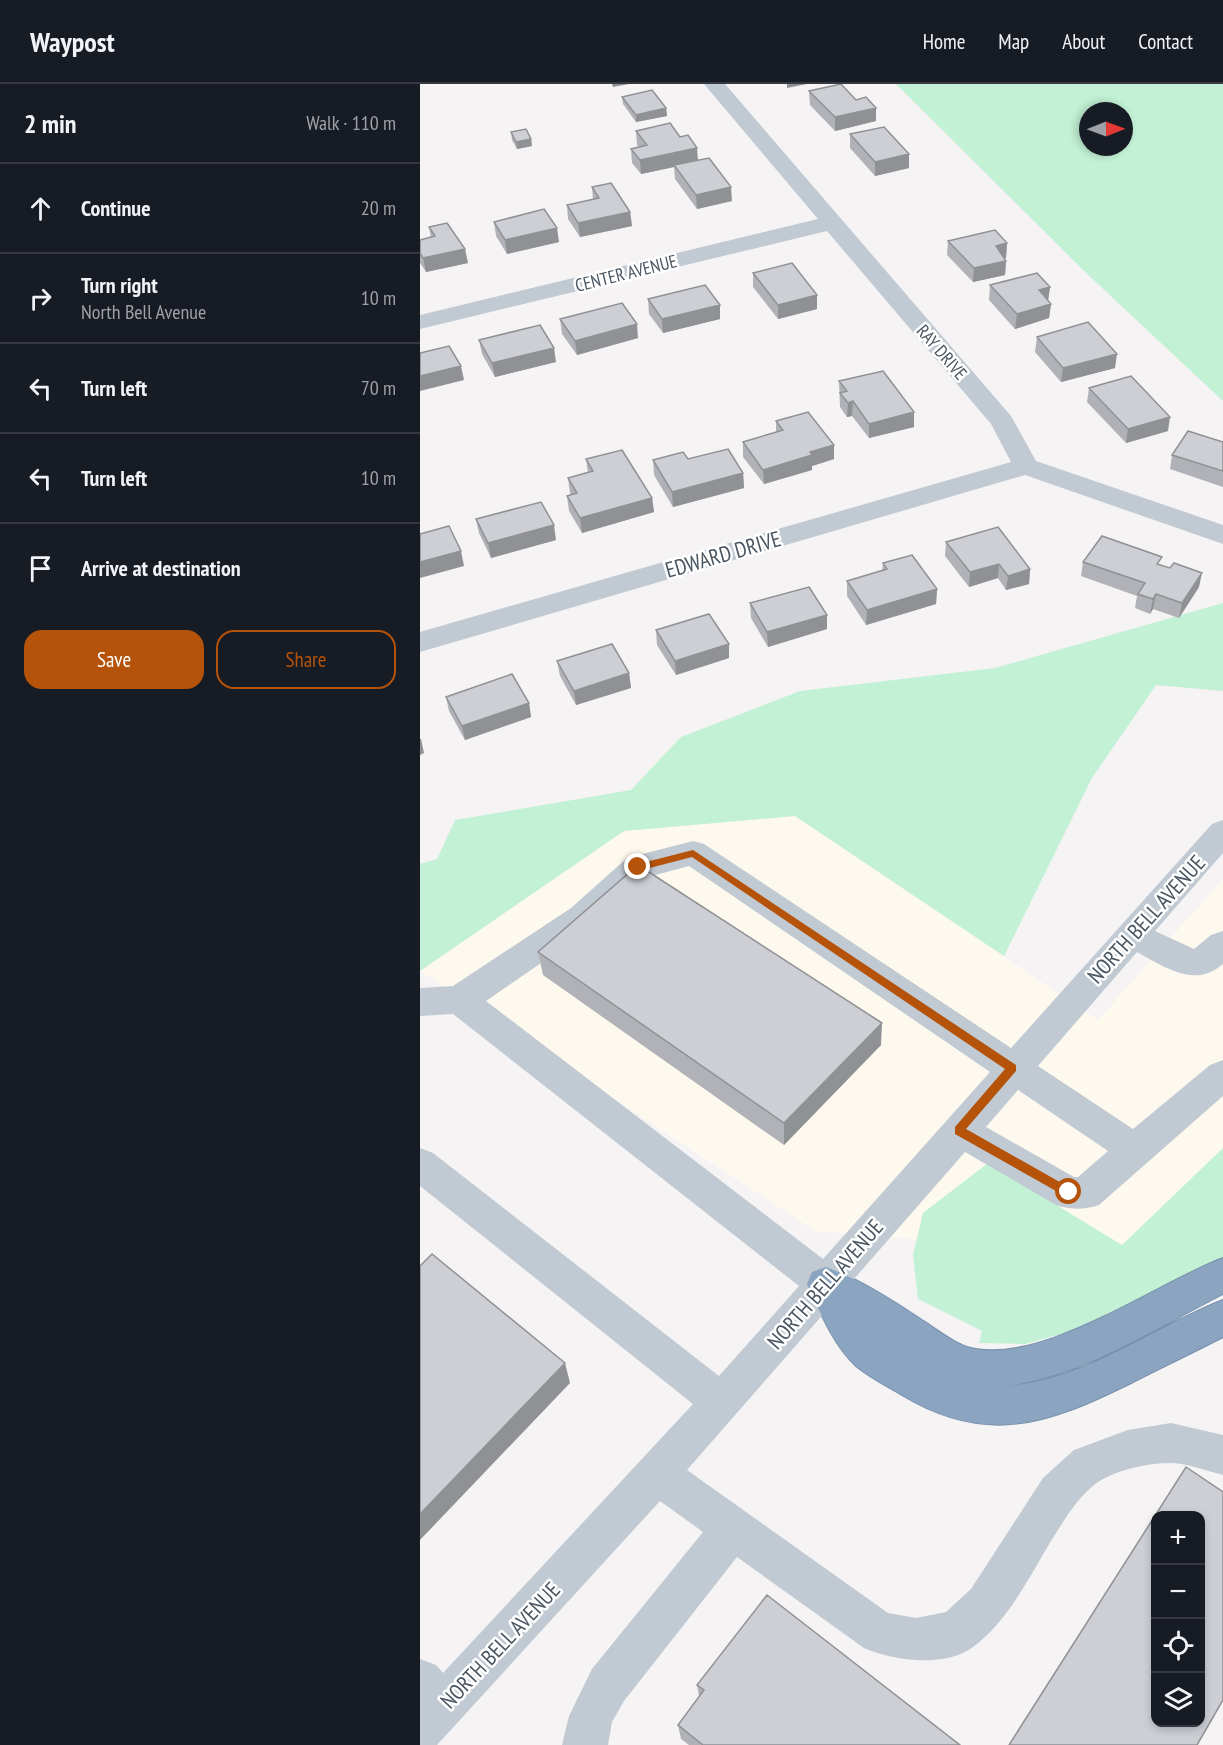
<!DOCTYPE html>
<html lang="en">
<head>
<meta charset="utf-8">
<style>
  body { margin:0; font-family:"PT Sans Narrow",sans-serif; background:#242831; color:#f1f3f6 }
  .controls { position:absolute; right:18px; bottom:18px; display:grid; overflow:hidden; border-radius:12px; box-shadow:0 3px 9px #0003 }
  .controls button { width:54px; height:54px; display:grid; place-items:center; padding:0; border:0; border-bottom:2px solid #363941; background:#171b24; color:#f1f3f6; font:30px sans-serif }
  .compass { position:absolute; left:659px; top:18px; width:54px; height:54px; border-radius:50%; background:#171b24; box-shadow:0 3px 9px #0003; rotate:89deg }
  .stop { position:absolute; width:18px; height:18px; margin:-14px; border:4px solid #b45309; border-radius:50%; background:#fff }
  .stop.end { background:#b45309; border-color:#fff; box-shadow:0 2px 6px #0008 }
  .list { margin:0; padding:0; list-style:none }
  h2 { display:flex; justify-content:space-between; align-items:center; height:78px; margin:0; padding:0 24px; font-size:26px }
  h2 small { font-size:20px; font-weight:400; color:#9ea1a6 }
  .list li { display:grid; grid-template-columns:39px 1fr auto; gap:18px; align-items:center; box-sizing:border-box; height:90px; padding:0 24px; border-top:2px solid #363941 }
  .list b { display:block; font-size:22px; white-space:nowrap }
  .list p { margin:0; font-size:20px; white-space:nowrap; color:#9ea1a6 }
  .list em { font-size:20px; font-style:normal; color:#9ea1a6 }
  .actions { display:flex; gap:12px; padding:18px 24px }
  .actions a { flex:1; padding:14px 0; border:2px solid #b45309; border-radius:18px; text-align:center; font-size:21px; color:#b45309 }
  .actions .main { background:#b45309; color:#fff }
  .icon { flex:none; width:33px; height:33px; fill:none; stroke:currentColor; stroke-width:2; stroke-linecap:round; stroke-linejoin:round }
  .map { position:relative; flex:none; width:803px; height:1661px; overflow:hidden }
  header { display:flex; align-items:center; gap:36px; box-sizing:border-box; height:84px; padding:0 30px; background:#171b24; border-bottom:2px solid #363941 }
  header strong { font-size:28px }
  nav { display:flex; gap:33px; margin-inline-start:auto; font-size:21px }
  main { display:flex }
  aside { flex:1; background:#171b24 }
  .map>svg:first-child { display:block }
</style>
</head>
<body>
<header>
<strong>Waypost</strong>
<nav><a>Home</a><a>Map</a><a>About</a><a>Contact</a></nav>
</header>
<main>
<aside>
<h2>2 min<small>Walk · 110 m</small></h2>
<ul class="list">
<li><svg class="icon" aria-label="ahead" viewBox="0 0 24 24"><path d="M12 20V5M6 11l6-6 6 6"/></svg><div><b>Continue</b></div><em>20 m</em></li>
<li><svg class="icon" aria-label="right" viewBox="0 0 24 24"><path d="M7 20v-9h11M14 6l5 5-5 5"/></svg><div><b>Turn right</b><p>North Bell Avenue</p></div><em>10 m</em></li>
<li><svg class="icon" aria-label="left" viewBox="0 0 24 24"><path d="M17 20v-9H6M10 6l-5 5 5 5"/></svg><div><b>Turn left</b></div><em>70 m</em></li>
<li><svg class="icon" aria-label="left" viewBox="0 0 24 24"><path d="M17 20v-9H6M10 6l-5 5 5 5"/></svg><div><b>Turn left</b></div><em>10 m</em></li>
<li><svg class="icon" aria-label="arrive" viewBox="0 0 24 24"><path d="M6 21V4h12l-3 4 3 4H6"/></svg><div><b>Arrive at destination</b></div></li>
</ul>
<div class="actions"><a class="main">Save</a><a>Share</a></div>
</aside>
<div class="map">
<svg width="803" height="1661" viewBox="0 0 803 1661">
  <rect width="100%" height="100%" fill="#f5f3f3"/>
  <path fill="#fdf9ef" d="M375 732 678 936 803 795V1116L723 1175 395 1147 0 887 204 747Z"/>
  <path fill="#c3f1d5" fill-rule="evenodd" d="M476 0H803V317L664 187ZM668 27H704V63H668Z
    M803 519V607L736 601 672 694 584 872 375 732 204 747 0 887V780L17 775 35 736 211 706 261 653 380 607 575 584Z
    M803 1064V1175L649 1248 605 1260 559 1259 562 1247 498 1215 493 1171 503 1129 568 1079 702 1161Z"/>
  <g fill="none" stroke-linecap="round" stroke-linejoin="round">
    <g stroke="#7690ad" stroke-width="2">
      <path id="highway" d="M803 1174V1210C734 1245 663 1292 586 1302 665 1297 731 1244 803 1216V1253C772 1269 740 1284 709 1300 628 1340 566 1362 482 1311 467 1302 449 1293 436 1282 414 1262 399 1226 387 1200L392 1188 406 1183C439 1195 472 1216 502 1236 515 1244 529 1256 544 1262 615 1287 736 1199 803 1174Z"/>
    </g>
    <path fill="#c1cad2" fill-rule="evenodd" d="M284 0H305L591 332 616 377 803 441V460L605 391 0 568V548L591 378 571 340 407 147 0 245V231L398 135Z
      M803 736V769L735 847 774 865 791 851 803 847V880C774 905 745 883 717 868L618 982 713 1045 790 981 803 976V1012L679 1121C663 1126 652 1126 636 1121L545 1068 267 1386 468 1529 496 1534 526 1528 551 1505 623 1394 654 1366 708 1346 751 1339 803 1351V1391C787 1387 766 1379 750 1379 729 1379 701 1385 683 1395 663 1406 648 1430 636 1449 612 1487 590 1536 553 1563 525 1584 474 1577 444 1564L317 1473 204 1617 192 1638 188 1661H142L149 1632 172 1585 283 1448 240 1417 17 1661H0V1575L16 1581 23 1589 273 1320 0 1102V1064L13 1069 299 1292 379 1202 33 930 0 932V904L33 902 151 824 207 774 273 757 284 760 591 964 792 740ZM269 782 570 988 403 1175 66 917 175 842 228 793ZM598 1006 688 1067 658 1093H654L566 1043Z"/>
    <use href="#highway" fill="#8ba5c1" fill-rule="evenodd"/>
  </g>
  <path fill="#b0b2b7" d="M389 7 436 16 456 24V37L415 47 390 21Z
    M202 13 246 24 247 32 216 38 203 20Z
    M216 47 260 53 312 117 277 125 255 95 254 83 221 90 212 79 211 65 219 63 217 61Z
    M91 48 111 55 112 62 97 65 92 56Z
    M430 50 489 70V84L455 92 430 64Z
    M172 103 210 128 212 142 160 153 148 135 147 121 173 115Z
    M74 138 139 158 87 170 76 152Z
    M9 143 48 179 6 188 0 179V156L11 154Z
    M528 157 587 159 586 174H584L586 177 585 191 553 198 527 171Z
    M333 189 397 211V225L358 235 333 203Z
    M570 201 630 203 628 217 631 220 629 234 595 245 569 216Z
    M228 215 300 221V235L243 249 229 230Z
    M140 235 218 254 157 271 142 250Z
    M617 253 695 284 641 298 615 268Z
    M59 256 136 278 75 293 62 270Z
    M419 297 494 328V343L449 354 432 332 427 333 420 323Z
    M669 304 748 347 706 359 667 318Z
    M356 337 414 361V375L392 382V386L344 400 323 373V358L356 348Z
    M803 358V403L750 385 752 371Z
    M166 375 232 414 234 428 162 449 149 427 147 412 151 411 150 409 148 394 168 389Z
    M268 375 323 389 324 404 253 423 234 391 233 376Z
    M56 435 136 456 71 474 59 449Z
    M526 458 610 485 609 500 586 506 578 494 549 503 525 472Z
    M663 478 740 481 779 503 759 534 733 525 730 530 715 524 717 512 661 492Z
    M463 479 517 505 516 520 446 541 427 512V497L462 487Z
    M330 519 407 545 348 563 331 534Z
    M236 546 309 560V574L256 591 237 561Z
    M137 577 209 589 211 604 156 621 140 592Z
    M26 613 109 619 111 633 45 656 29 627Z
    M118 868 461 961 364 1061 123 891Z
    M277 1601 540 1661H269L261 1655 258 1641 279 1612Z"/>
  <path fill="#909195" d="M192 0H209L193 3Z
    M367 0H387L367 4Z
    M246 24 247 32 216 38V31Z
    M456 24V37L415 47V33Z
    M111 55 112 62 97 65 96 58Z
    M277 64 278 78 254 81V83L221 90 220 76Z
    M489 70V84L455 92V78Z
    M311 103 312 117 277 125 276 111Z
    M210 128 212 142 160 153 158 139Z
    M137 144 139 158 87 170 85 156Z
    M587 159 586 174 575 176 576 162Z
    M45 165 48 179 6 188 3 174Z
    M586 177 585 191 553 198 554 184Z
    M630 203 628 217 619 206Z
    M397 211V225L358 235V221Z
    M631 220 629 234 595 245 597 230Z
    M300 221V235L243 249 242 235Z
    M217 240 218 254 157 271 155 257Z
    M134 264 136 278 75 293 72 279Z
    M697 270 695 284 641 298 643 284Z
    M41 282 44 296 0 307V292Z
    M433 317 432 332 427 333 428 319Z
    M494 328V343L449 354V340Z
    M750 333 748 347 706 359 708 345Z
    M414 361V375L392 382V386L344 400 343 386 390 368Z
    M323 389 324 404 253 423 252 408Z
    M232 414 234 428 162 449 160 434Z
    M134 441 136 456 71 474 68 459Z
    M41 467 44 482 0 494V478Z
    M579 480 578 494 549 503 550 488Z
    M610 485 609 500 586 506 588 492Z
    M782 489 779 503 759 534 762 519Z
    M517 505 516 520 446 541 447 526Z
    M736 510 733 525 730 530 733 515Z
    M407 531V545L348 563 347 548Z
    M309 560V574L256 591 255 577Z
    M209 589 211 604 156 621 154 607Z
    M109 619 111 633 45 656 42 642Z
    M0 655H1L4 669 0 671Z
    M462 939 461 961 364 1061V1039Z
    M145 1279 150 1299 0 1456V1430Z"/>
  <path fill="#cdcfd5" stroke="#909195" stroke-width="1.5" fill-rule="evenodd" d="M421 0 436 16 446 13 456 24 415 33 389 7Z
    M232 6 246 24 216 31 202 13Z
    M250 39 260 53 268 51 277 64 220 76 211 65 227 61 216 47Z
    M464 43 489 70 455 78 430 50Z
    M106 45 111 55 96 58 91 48Z
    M289 74 311 103 276 111 254 81Z
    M191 99 210 128 158 139 147 121 179 114 172 103Z
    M124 125 137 144 85 156 74 138Z
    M27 139 45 165 3 174 0 169V156L15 152 9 143Z
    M575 146 587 159 576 162 586 177 554 184 528 157Z
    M372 179 397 211 358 221 333 189Z
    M617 189 630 203 619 206 631 220 597 230 570 201Z
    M285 201 300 221 242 235 228 215Z
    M202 219 217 240 155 257 140 235Z
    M668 238 697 270 643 284 617 253Z
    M120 241 134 264 72 279 59 256Z
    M29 262 41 282 0 292V269Z
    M463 287 494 328 449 340 433 317 428 319 420 309 427 307 419 297Z
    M711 292 750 333 708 345 669 304Z
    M388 328 414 361 390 368 392 371 343 386 323 358 363 346 356 337Z
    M768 347 803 358V387L752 371Z
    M308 365 323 389 252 408 233 376 263 368 268 375Z
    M202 366 232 414 160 434 147 412 157 409 148 394 173 387 166 375Z
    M121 418 134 441 68 459 56 435Z
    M29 442 41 467 0 478V450Z
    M578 443 610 485 588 492 579 480 550 488 526 458Z
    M682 452 742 473 737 480 750 484 754 479 782 489 762 519 736 510 733 515 718 510 725 499 663 478Z
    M492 471 517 505 447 526 427 497 467 485 463 479Z
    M389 503 407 531 347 548 330 519Z
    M289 530 309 560 255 577 236 546Z
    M192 560 209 589 154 607 137 577Z
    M92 590 109 619 42 642 26 613Z
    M218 781 462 939 364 1039 118 868Z
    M12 1170 145 1279 0 1430V1182Z
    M766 1383 803 1408V1616L777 1661H589ZM735 1431H780V1638H735Z
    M347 1511 540 1661H283L258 1641 284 1606 277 1601Z"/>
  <path fill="#b45309" d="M273 766 596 981V987L546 1045 652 1105V1112H645L535 1050V1043L585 985 272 773 218 787 213 783 218 780Z"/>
  <g text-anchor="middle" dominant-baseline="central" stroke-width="5" stroke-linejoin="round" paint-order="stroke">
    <g font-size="18" fill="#4a5661" stroke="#fff">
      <text transform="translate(206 189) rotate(-14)">CENTER AVENUE</text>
      <text transform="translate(522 268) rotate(49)">RAY DRIVE</text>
    </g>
    <g font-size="22" fill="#4a5661" stroke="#fff">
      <text transform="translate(303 470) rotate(-16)">EDWARD DRIVE</text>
      <text transform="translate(726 835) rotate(-48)">NORTH BELL AVENUE</text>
      <text transform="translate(405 1200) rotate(-49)">NORTH BELL AVENUE</text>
      <text transform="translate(80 1561) rotate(-47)">NORTH BELL AVENUE</text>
    </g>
  </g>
</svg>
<div class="controls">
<button>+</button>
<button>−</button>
<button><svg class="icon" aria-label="locate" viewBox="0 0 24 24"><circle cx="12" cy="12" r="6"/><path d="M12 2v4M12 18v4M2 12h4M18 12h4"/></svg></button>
<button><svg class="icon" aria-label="layers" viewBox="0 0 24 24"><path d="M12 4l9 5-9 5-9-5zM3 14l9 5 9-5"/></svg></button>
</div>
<svg class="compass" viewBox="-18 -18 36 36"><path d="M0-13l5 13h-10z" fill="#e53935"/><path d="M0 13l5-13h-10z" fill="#9ea1a6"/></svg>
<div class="stop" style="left:649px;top:1108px"></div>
<div class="stop end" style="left:218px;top:783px"></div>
</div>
</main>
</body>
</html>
